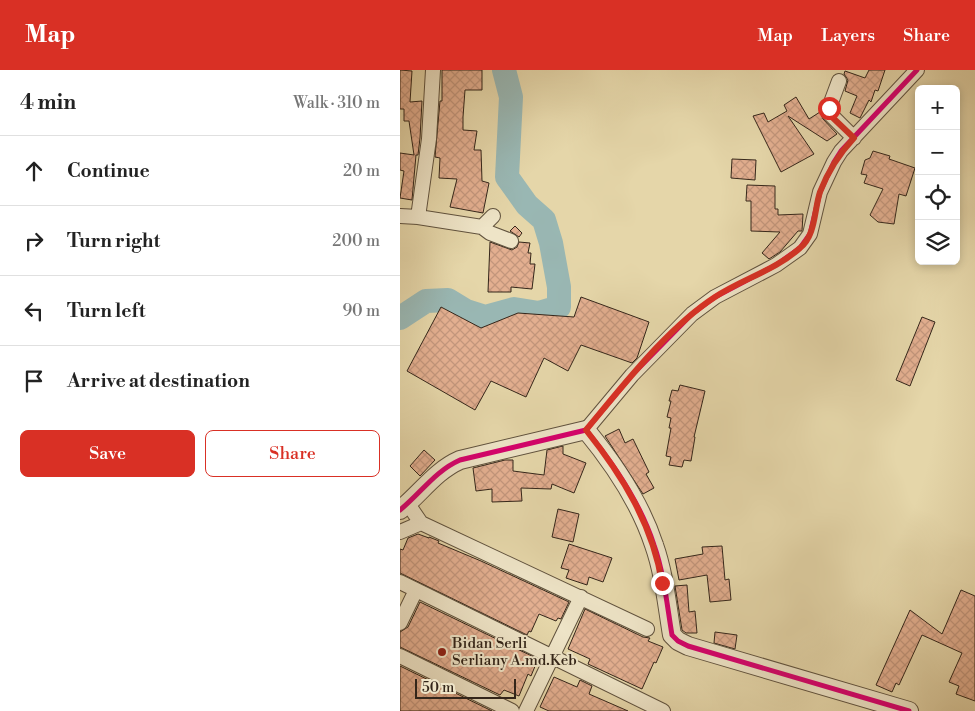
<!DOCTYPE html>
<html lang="en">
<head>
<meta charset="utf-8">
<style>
  body { margin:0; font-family:"Libre Bodoni",serif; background:#f6f6f6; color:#222 }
  .controls { position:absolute; right:15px; top:15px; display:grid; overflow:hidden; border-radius:8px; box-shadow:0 2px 8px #0003 }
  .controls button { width:45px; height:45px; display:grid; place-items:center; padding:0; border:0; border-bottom:1px solid #e0e0e0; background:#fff; color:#222; font:25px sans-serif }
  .scale { position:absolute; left:15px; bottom:12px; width:101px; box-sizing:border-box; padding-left:5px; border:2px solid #34261a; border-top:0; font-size:14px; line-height:18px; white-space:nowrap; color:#34261a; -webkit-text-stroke:4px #eee4c7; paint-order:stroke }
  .stop { position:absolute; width:15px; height:15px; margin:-11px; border:4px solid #d93025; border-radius:50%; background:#fff }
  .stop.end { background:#d93025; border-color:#fff; box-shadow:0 1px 5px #0008 }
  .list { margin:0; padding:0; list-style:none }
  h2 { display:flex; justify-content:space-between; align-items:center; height:65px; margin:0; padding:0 20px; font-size:21px }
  h2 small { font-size:16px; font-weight:400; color:#767676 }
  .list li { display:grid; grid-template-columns:32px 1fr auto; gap:15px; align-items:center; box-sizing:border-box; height:70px; padding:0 20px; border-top:1px solid #e0e0e0 }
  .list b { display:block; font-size:19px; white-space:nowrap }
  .list em { font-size:16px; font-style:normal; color:#767676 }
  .actions { display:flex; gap:10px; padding:15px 20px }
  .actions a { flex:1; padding:11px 0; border:1px solid #d93025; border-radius:8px; text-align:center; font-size:18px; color:#d93025 }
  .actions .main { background:#d93025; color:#fff }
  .icon { flex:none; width:28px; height:28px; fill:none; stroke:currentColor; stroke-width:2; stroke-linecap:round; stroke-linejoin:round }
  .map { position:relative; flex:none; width:575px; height:641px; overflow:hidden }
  header { display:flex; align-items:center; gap:30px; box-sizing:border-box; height:70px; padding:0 25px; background:#d93025; color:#fff }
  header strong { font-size:24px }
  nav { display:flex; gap:28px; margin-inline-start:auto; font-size:18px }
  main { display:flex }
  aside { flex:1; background:#fff }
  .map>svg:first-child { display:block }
</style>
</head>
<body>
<header>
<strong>Map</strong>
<nav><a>Map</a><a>Layers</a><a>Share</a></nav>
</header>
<main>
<aside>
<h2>4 min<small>Walk · 310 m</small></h2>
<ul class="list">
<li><svg class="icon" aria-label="ahead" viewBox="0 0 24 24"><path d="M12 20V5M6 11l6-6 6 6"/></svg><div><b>Continue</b></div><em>20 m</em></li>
<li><svg class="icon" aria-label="right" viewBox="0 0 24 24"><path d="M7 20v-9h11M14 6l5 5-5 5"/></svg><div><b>Turn right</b></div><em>200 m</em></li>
<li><svg class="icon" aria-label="left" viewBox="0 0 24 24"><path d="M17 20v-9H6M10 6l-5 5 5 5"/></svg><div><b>Turn left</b></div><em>90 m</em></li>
<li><svg class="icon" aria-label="arrive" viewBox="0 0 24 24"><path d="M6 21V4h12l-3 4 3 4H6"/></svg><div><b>Arrive at destination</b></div></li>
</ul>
<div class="actions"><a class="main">Save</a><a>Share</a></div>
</aside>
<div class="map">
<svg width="575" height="641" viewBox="0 0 575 641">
  <defs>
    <pattern id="building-cross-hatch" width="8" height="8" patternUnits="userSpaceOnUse" patternTransform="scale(1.25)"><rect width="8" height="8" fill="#e3af90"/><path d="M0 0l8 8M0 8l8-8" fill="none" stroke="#c3967c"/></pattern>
  </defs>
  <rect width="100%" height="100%" fill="#e5d6a9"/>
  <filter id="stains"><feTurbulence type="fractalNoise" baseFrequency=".004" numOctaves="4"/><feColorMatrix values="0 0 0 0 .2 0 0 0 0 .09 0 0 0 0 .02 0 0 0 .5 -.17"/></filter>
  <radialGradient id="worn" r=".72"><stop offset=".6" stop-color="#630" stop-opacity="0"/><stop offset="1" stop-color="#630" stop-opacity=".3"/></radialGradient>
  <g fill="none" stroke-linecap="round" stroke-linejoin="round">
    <path stroke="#99b7b3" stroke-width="24" d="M0 248 26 231 48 230 66 241 85 247 114 239 139 243 159 237V217L151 173 144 150 127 135 107 107 111 27 104 0"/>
  </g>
  <path fill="url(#building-cross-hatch)" stroke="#34261a" d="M0 0 12 1 10 32 22 31 20 68 18 85H16L12 130 0 128 4 101 0 100V83L14 85 9 51H4V39H0Z
    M42 0H82V20H65L63 47V60L77 61 74 80H81L82 111 89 113 83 143 50 137 57 109 39 108 40 88 35 87 40 31H42Z
    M469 0H485L478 21 475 20 471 32 469 30 460 48 450 43 457 26 445 21 448 10 444 4 445 1 465 8Z
    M396 27 409 49 420 42 423 49 437 64 427 71 388 46 414 84 381 102 353 46 364 43 368 52 387 41 384 35Z
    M473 81 490 86 489 89 515 98 506 126 499 124 494 154 478 152 470 145 483 119 464 113 467 105 461 104 465 90 470 88Z
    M332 89 356 90 355 110 331 108Z
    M347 115 375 116V139H378V145L403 144 402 161H398L380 182 369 189 362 183 380 162 351 161V131H346Z
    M115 156 122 163 119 167 110 161Z
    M90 172 112 180 117 177 119 172 130 173 128 183H131L130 194H135L132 219 111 217V222H88Z
    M181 227 249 252 237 288 232 293 181 275 168 301 144 288 126 327 91 311 75 340 7 301 41 237 81 258 118 243 174 247Z
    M522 247 535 252 510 316 496 310Z
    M280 315 305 321 294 367H295L291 391 284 390 282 397 269 395 271 387 266 386 271 358H269L271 348 267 347 271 331H269L272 320 278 321Z
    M219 359 225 373 233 369 249 402 246 404 254 418 243 424 205 366Z
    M163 376V384L186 393 174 423 152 414 151 419 121 418 122 431 92 432V419L76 421 73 398 105 390H113V401L144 405 147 380Z
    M24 380 35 390 20 406 10 396Z
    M158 439 179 444 173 472 152 467Z
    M18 464 29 468V467L39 471 38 473 81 491 169 532 161 549 158 548 156 551 139 544 131 562 129 561 127 565 0 503V479L3 480 8 468Z
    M169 474 212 488 203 512 189 507 187 515 166 508 169 500 161 498Z
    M322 476 325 510 329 509 331 530 310 532 307 505 279 510 275 489 303 484 302 477Z
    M287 515 289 542 295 541 297 563H286L282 560 275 516Z
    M561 520 575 526V631L556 624 559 616 549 612 562 583 522 565 499 615 496 613 492 622 476 615 510 540 542 564Z
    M20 532 138 589 131 606 128 604 119 626 104 620 100 625 0 577V562L8 557Z
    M185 539 243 567 250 568 248 571 263 577 256 593 254 592 242 619 188 594 190 589 168 579Z
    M315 562 337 565 335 579 314 573Z
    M0 596 92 641H0Z
    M154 607 177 617 180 610 192 616 189 624 228 641H149L140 637Z"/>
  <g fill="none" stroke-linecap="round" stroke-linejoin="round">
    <g stroke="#60523e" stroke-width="16">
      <path id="minor" d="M439 11 429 38V43L454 68
        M0 146 18 147 29 69 33 0
        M18 147 82 157 90 163 111 171
        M82 157 93 146
        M186 360 232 305 292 244 315 227 376 195 400 178 410 164 420 122 434 92 441 81 517 0
        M8 434 21 453 247 559
        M0 462 21 453
        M0 512 263 641
        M0 553 16 520
        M0 586 112 641
        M126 641 181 527"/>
    </g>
    <g stroke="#60523e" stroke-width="20">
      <path id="tertiary" d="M0 440C21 423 35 401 60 390L186 360C214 394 240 432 254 475 264 503 267 535 272 565L278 571 288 576 509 641"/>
    </g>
    <use href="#minor" stroke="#eee4c7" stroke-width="14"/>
    <use href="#tertiary" stroke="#eee4c7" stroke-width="18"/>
    <g stroke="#eee4c7" stroke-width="8">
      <path id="cycleway" d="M186 360C214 394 240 432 254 475 264 503 267 535 272 565L278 571 288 576 509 641
        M0 440C21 423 35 401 60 390L186 360 232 305 292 244 315 227 376 195 400 178 410 164 420 122 434 92 441 81 517 0"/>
    </g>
    <use href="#cycleway" stroke="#d6006c" stroke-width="5"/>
  </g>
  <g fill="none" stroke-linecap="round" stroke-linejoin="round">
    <path stroke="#d93025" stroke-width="6" d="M262 513C253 455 222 405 186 360 223 316 267 258 315 227 342 209 376 200 400 178 416 165 414 140 420 122 428 101 439 84 454 68L432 47 429 38"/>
  </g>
  <circle fill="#8f2418" stroke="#eee4c7" stroke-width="2" cx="42" cy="582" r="5"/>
  <g text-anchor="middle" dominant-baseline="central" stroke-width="4" stroke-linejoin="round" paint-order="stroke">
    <g font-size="15" fill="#34261a" stroke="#eee4c7" text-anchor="start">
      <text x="52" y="573">Bidan Serli<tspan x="52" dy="17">Serliany A.md.Keb</tspan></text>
    </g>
  </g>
  <rect width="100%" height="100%" filter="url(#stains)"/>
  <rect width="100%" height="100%" fill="url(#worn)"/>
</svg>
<div class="controls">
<button>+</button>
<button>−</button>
<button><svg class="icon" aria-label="locate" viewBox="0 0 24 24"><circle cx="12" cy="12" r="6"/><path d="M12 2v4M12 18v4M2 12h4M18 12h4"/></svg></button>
<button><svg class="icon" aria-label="layers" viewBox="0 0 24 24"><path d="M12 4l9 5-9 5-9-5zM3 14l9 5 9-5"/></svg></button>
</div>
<div class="scale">50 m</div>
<div class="stop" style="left:429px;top:38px"></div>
<div class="stop end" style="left:262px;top:513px"></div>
</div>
</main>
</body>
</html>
